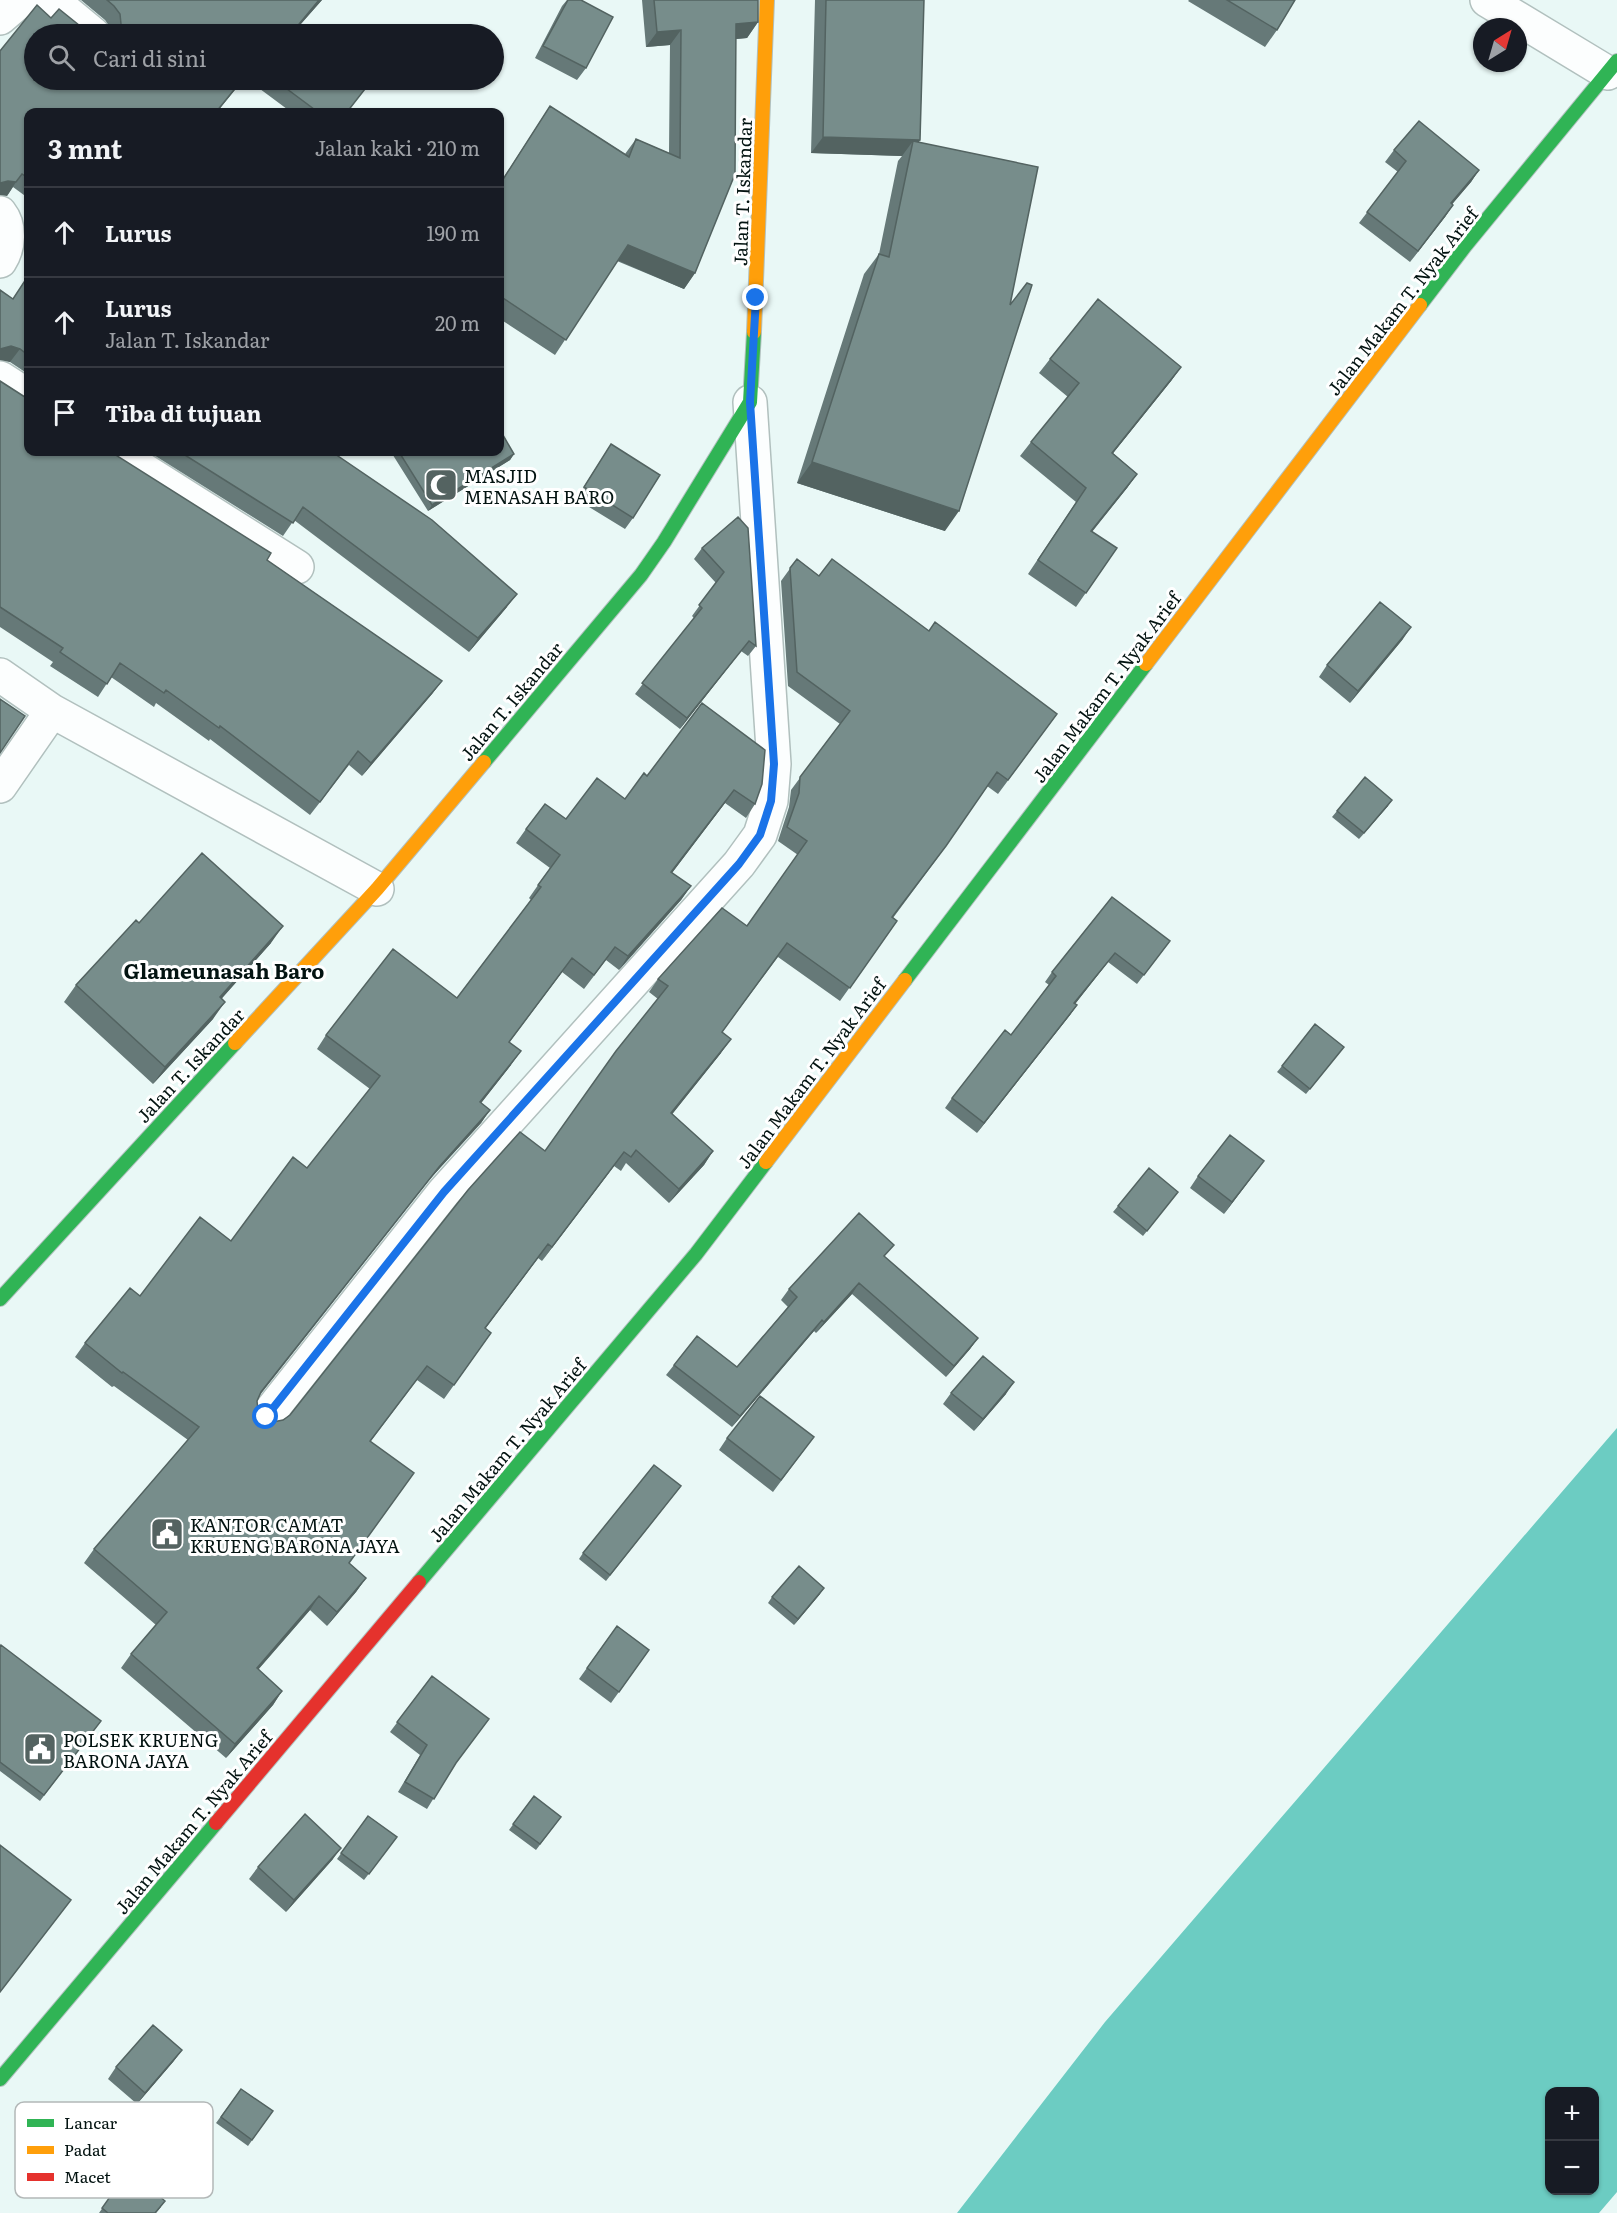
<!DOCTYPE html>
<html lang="id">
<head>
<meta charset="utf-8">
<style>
  body { margin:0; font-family:Literata,serif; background:#242831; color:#f1f3f6 }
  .controls { position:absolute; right:18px; bottom:18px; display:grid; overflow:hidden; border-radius:12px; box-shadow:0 2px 4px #0004 }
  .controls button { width:54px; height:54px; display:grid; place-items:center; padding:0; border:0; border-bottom:2px solid #363941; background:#171b24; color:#f1f3f6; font:30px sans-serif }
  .compass { position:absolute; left:1473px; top:18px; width:54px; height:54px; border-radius:50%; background:#171b24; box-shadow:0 2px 4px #0004; rotate:37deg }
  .stop { position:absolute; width:18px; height:18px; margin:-14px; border:4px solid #1a73e8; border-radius:50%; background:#fff }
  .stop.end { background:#1a73e8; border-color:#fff; box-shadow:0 2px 6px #0008 }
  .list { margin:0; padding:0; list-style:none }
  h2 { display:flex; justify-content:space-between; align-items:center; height:78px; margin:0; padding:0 24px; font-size:26px }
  h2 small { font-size:20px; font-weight:400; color:#9ea1a6 }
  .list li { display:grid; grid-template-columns:39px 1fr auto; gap:18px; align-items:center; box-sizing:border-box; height:90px; padding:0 24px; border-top:2px solid #363941 }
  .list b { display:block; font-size:22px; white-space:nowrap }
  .list p { margin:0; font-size:20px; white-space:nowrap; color:#9ea1a6 }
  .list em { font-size:20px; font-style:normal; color:#9ea1a6 }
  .icon { flex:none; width:33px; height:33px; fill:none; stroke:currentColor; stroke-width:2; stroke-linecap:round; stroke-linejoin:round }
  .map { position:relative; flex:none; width:1617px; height:2213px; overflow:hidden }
  .search { position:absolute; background:#171b24; box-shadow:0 2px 4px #0004; left:24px; top:24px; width:480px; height:66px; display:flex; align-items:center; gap:15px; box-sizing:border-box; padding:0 21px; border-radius:33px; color:#9ea1a6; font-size:22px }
  .panel { position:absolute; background:#171b24; box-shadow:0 2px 4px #0004; left:24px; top:108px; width:480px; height:348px; border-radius:12px }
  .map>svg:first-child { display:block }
</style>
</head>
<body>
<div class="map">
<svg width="1617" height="2213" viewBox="0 0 1617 2213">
  <rect width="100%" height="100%" fill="#e9f8f6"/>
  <path fill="#6cccc2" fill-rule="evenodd" d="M1617 1428V2192L1599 2213H957L1105 2022ZM1550 2092H1594V2190H1550Z"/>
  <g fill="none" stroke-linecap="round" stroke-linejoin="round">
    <g stroke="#b1c0be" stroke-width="36">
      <path id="street" d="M52 0 93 34
        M1487 0 1608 73
        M0 18 21 0
        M0 213C11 227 9 247 0 261
        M0 378 28 396
        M115 452 297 567
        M0 675 52 711 377 889
        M0 786 52 711
        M266 1417 444 1192 739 864 760 835 771 801 774 764 750 402"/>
    </g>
    <g stroke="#b1c0be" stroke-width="16">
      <path id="fast" d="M1420 305 1465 246 1617 61
        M484 762 641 575 664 542 750 402 754 332
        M905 980 1146 664
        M0 1299 235 1043
        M419 1582 696 1254 766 1162
        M0 2079 216 1823"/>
    </g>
    <g stroke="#b1c0be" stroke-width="16">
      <path id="slow" d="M754 332 767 0
        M1146 664 1420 305
        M235 1043 377 889 484 762
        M766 1162 905 980"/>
    </g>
    <g stroke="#b1c0be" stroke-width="16">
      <path id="jam" d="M216 1823 419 1582"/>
    </g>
    <use href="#street" stroke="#fcfefe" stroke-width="33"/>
    <use href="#fast" stroke="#30b455" stroke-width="14"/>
    <use href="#slow" stroke="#ff9f0a" stroke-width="14"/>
    <use href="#jam" stroke="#e5322d" stroke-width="14"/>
  </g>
  <path fill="#667978" d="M81 0H322L300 25 313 34H111L110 27 105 20Z
    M567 0H581L586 68 577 80 535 58 562 6Z
    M642 0H758V22L747 38 736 39 695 273 684 289 617 261 555 355 500 319V183L550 106 625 154 636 139 669 153 670 45 646 47Z
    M815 0H924L920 140 919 142 945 531 797 483 864 274 879 254 898 161 902 156 811 153Z
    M1189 0H1295L1277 30 1265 47 1188 1Z
    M51 18 90 34 28 112V198L13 187 7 196Z
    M248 80H372L347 112H291Z
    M1394 150 1479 170 1471 182 1452 204 1453 205 1445 217 1410 262 1359 223 1398 172 1385 162Z
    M28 276V374L10 362 1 359 13 299Z
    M1050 359 1181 367 1171 381 1113 453 1137 474 1127 488 1092 532 1117 548 1076 607 1028 574 1076 502 1020 456 1031 442 1068 397 1039 373Z
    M0 381 114 454 442 681 432 694 362 776 349 765 310 815 210 739 209 741 156 703 154 707 111 677 98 697 50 666 53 662 0 627Z
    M611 444 633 518 625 529 576 499Z
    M149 452H332L507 607 469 652 294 520 283 536Z
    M391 452H500L514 454 510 460 428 511Z
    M738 517 756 646 748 656 741 651 680 729 635 694 694 618 692 616 716 583 694 559 702 548Z
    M797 559 819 576 929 631 1057 714 998 794 987 786 936 860 893 918 897 921 840 1001 778 957 722 1032 721 1053 672 1114 713 1151 704 1165 669 1203 626 1163 621 1171 614 1166 542 1261 538 1258 485 1329 491 1333 444 1399 417 1380 371 1441 349 1563 366 1578 356 1592 327 1626 310 1610 258 1670 282 1691 273 1705 226 1758 121 1668 131 1654 156 1625 84 1563 94 1549 188 1440 114 1386 112 1387 75 1357 85 1343 140 1296 231 1241 307 1168 370 1089 317 1049 326 1035 457 998 531 900 529 898 550 868 516 843 526 829 566 819 625 799 647 776 702 703 755 804 746 818 725 803 672 873 691 886 681 900 619 970 606 960 584 989 562 972 509 1042 511 1065 481 1103 490 1110 481 1123 429 1180 260 1395 257 1401 258 1410 264 1418 273 1422 283 1420 290 1415 545 1151 658 999 649 992 658 979 747 926 798 855 778 841 789 807 791 790 840 724 788 686 781 581Z
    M1403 639 1350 703 1319 677 1327 665Z
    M1388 806 1359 839 1332 817 1337 811Z
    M1112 897 1170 941 1137 984 1108 962 1075 1004 1077 1005 1070 1015 977 1133 945 1108 952 1098 1011 1035 1049 985 1045 982 1052 972Z
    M139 923 271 943 221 999 213 1019 153 1084 64 1002 76 985Z
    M1344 1047 1306 1094 1277 1072 1282 1066Z
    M1264 1161 1224 1214 1190 1188 1198 1176Z
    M1178 1192 1143 1236 1113 1212 1118 1206Z
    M885 1257 978 1338 970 1349 946 1377 852 1294 816 1333 814 1331 732 1427 666 1375 674 1365 737 1367 788 1307 781 1300 789 1289Z
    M951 1393 1006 1394 974 1431 943 1404Z
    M727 1438 805 1449 773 1492 719 1450Z
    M681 1486 606 1581 579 1559 583 1553Z
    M820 1594 794 1625 768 1603 772 1597Z
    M617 1626 649 1650 611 1703 579 1679Z
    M0 1647 101 1721 40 1801 0 1771Z
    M432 1676 453 1767 427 1809 398 1792 420 1755 390 1732Z
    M534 1796 561 1817 536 1850 509 1830Z
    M368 1816 397 1837 364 1880 337 1859Z
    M333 1859 286 1912 249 1879 258 1867Z
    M182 2050 173 2062 137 2104 108 2079 116 2067Z
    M241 2089 273 2111 248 2146 216 2123Z
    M129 2170 161 2207 156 2213H99Z"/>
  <path fill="#536361" d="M319 0H322L292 34 299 24Z
    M758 22 747 38 725 40 736 24Z
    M681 30 670 45 646 47 657 32Z
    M242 80H243L217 112H216Z
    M823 137 920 140 910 155 913 141 902 156 811 153Z
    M1479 170 1471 182 1443 215 1451 203Z
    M8 181 16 182 7 196 0 195V183Z
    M1453 205 1445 217 1410 262 1418 251Z
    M628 245 695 273 684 289 617 260Z
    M11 346 20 349 10 362 0 360V349Z
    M1181 367 1171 381 1102 467 1112 453Z
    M514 454 510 460 428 511 432 505Z
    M812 462 959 511 945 531 797 483Z
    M1137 474 1127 488 1081 545 1091 531Z
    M517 594 507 607 469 652 478 638Z
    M1411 627 1403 639 1350 703 1358 691Z
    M749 641 741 651 680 729 687 718Z
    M442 681 432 694 362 776 371 763Z
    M734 790 725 803 662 886 671 872Z
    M1392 800 1388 806 1359 839 1364 833Z
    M691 886 681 900 619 970 628 956Z
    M283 926 271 943 208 1014 220 997Z
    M1115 953 1108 962 1068 1013 1074 1003Z
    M572 958 562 972 499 1056 509 1042Z
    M225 1002 213 1019 153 1084 165 1067Z
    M1077 1005 1070 1015 977 1133 984 1123Z
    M731 1039 721 1053 662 1127 671 1113Z
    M521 1051 511 1065 471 1116 480 1102Z
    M490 1110 481 1123 429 1180 251 1405 261 1392 439 1167Z
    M713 1151 704 1165 669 1203 679 1189Z
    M624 1152 614 1166 542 1261 552 1247Z
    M1264 1161 1255 1173 1224 1214 1232 1202Z
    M548 1244 538 1258 475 1342 485 1328Z
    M859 1283 852 1294 816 1333 824 1322Z
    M822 1320 814 1331 732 1427 740 1416Z
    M978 1338 970 1349 946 1377 954 1366Z
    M1014 1382 1006 1394 974 1431 983 1419Z
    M366 1578 356 1592 327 1626 337 1612Z
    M824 1588 820 1594 794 1625 798 1619Z
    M319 1596 310 1610 247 1682 257 1668Z
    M282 1691 273 1705 226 1758 235 1744Z
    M341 1848 333 1859 286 1912 294 1900Z
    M182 2050 173 2062 137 2104 145 2093Z"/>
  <path fill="#778d8b" stroke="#536361" stroke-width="1.5" d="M107 0H319L299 24 313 34H114L116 33 121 24 120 14 114 6Z
    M568 0H581L613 17 586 68 543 46Z
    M654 0H758V22L736 24 735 174 695 273 628 245 566 340 500 296V184L550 106 629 157 636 139 680 158 681 30 657 32Z
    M826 0H924L920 140 823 137Z
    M1227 0H1295L1277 30Z
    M37 5 51 18 59 9 90 34H34V80H242L216 112H28V178L22 174 16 182 8 181 0 183V51Z
    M275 80H372L347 112H318Z
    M1419 121 1479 170 1451 203 1453 205 1418 251 1367 212 1406 161 1394 150Z
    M913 141 1038 167 1010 305 1027 283 1032 285 959 511 812 462 879 254 889 257Z
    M28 276V355L20 349 11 346 0 349V290L13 299Z
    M1098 299 1181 367 1112 453 1137 474 1091 531 1117 548 1086 593 1038 560 1086 488 1031 442 1079 383 1050 359Z
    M0 381 28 399V452H112L114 454 271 553 267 560 442 681 371 763 358 751 320 802 220 726 219 728 166 690 164 693 120 663 107 684 60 652 63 648 0 607Z
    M500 430 514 454 432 505 399 452H500Z
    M611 444 660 475 633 518 584 487Z
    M180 452H332L432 520 517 594 478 638 303 507 293 523Z
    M738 517 748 528 756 646 749 641 687 718 642 683 702 608 699 605 724 572 702 548Z
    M797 559 819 576 832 559 929 631 935 622 1057 714 1008 780 997 772 946 846 892 917 897 921 850 988 787 943 722 1032 731 1039 671 1113 713 1151 679 1189 636 1150 631 1157 624 1152 552 1247 548 1244 485 1328 491 1333 454 1385 427 1366 370 1441 414 1473 349 1563 366 1578 337 1612 319 1596 257 1668 282 1691 235 1744 131 1654 167 1612 94 1549 199 1427 123 1372 122 1373 85 1343 130 1288 140 1296 200 1217 231 1241 293 1157 307 1168 380 1076 326 1035 393 949 457 998 541 887 538 885 560 855 526 829 545 804 566 819 597 778 625 799 644 773 647 776 702 703 765 750 762 784 755 804 734 790 671 872 691 886 628 956 615 947 594 975 572 958 509 1042 521 1051 480 1102 490 1110 439 1167 261 1392 257 1401 258 1410 264 1418 273 1422 283 1420 290 1415 468 1190 520 1132 545 1151 616 1051 668 986 658 979 722 908 747 926 807 841 787 827 799 793 800 777 850 711 797 672 790 568Z
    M1380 602 1411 627 1358 691 1327 665Z
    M0 699 25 716 0 753Z
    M1365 777 1392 800 1364 833 1337 811Z
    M202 853 283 926 220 997 225 1002 165 1067 76 985 136 920 139 923Z
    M1112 897 1170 941 1144 975 1115 953 1074 1003 1077 1005 984 1123 952 1098 1005 1030 1011 1035 1056 976 1052 972Z
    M1315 1024 1344 1047 1310 1089 1282 1066Z
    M1230 1135 1264 1161 1232 1202 1198 1176Z
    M1149 1168 1178 1192 1147 1231 1118 1206Z
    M859 1213 894 1245 884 1256 978 1338 954 1366 859 1283 824 1322 822 1320 740 1416 674 1365 697 1336 737 1367 797 1297 789 1289Z
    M983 1356 1014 1382 983 1419 951 1393Z
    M760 1396 814 1437 781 1480 727 1438Z
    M654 1465 681 1486 610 1575 583 1553Z
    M799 1566 824 1588 798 1619 772 1597Z
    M617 1626 649 1650 619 1692 587 1668Z
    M1 1645 101 1721 44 1795 0 1762V1647Z
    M432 1676 489 1719 456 1763 434 1799 405 1782 427 1745 397 1722Z
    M534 1796 561 1817 540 1844 513 1824Z
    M305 1814 341 1848 294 1900 258 1867Z
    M368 1816 397 1837 369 1874 341 1853Z
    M0 1845 71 1900 0 1992Z
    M153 2025 182 2050 145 2093 116 2067Z
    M241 2089 273 2111 252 2140 221 2117Z
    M129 2170 165 2201 155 2213H108L102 2208Z"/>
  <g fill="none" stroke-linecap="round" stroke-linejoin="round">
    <path stroke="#1a73e8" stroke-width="8" d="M266 1417 444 1192 739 864 760 835 771 801 774 764 750 402 756 298"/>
  </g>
  <defs>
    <g id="mosque-square" transform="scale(1.725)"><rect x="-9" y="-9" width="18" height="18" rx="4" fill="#546361" stroke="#fff"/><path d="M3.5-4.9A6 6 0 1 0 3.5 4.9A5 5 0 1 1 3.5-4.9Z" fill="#fff"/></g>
    <g id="civic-square" transform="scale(1.725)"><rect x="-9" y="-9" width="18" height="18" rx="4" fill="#546361" stroke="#fff"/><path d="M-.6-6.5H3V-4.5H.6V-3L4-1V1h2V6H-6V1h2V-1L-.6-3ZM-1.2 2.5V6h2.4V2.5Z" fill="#fff"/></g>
  </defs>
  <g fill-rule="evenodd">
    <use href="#mosque-square" x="441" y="485"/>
    <use href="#civic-square" x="167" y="1534"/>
    <use href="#civic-square" x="40" y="1749"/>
  </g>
  <g text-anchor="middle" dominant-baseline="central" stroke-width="6" stroke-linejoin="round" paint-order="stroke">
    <g font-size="18" fill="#031311" stroke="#fff">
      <text transform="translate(742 192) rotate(-88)">Jalan T. Iskandar</text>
      <text transform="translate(1402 301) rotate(-52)">Jalan Makam T. Nyak Arief</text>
      <text transform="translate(1106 687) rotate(-53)">Jalan Makam T. Nyak Arief</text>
      <text transform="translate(511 701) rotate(-50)">Jalan T. Iskandar</text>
      <text transform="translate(190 1065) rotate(-47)">Jalan T. Iskandar</text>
      <text transform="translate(811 1073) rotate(-53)">Jalan Makam T. Nyak Arief</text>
      <text transform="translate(507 1450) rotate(-50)">Jalan Makam T. Nyak Arief</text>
      <text transform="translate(193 1822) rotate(-50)">Jalan Makam T. Nyak Arief</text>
    </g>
    <g font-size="18" fill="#031311" stroke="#fff" text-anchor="start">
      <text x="464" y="475">MASJID<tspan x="464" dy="21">MENASAH BARO</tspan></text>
      <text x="190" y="1524">KANTOR CAMAT<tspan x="190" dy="21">KRUENG BARONA JAYA</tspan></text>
      <text x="63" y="1739">POLSEK KRUENG<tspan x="63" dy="21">BARONA JAYA</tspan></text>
    </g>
    <g font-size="21" font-weight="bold" fill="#031311" stroke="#fff">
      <text x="224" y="969">Glameunasah Baro</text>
    </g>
  </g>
  <rect x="15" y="2102" width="198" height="96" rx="9" fill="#fff" stroke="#b3b8b8" stroke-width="1.5"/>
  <rect x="27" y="2119" width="27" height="8" fill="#30b455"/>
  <rect x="27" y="2146" width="27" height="8" fill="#ff9f0a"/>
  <rect x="27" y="2173" width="27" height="8" fill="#e5322d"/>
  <g font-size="16" fill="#031311">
    <text x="64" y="2129">Lancar</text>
    <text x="64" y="2156">Padat</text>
    <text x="64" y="2183">Macet</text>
  </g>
</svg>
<div class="controls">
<button>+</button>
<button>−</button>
</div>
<svg class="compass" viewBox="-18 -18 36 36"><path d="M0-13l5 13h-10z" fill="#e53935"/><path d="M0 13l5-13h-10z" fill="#9ea1a6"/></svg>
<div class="stop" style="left:266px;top:1417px"></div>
<div class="stop end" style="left:756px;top:298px"></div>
<div class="search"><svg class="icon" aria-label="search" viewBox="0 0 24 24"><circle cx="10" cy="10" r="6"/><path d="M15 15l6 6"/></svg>Cari di sini</div>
<section class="panel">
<h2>3 mnt<small>Jalan kaki · 210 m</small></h2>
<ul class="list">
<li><svg class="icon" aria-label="ahead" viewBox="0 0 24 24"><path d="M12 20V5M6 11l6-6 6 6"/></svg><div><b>Lurus</b></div><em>190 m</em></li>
<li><svg class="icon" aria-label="ahead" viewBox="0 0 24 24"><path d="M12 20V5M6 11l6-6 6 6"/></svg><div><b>Lurus</b><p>Jalan T. Iskandar</p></div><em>20 m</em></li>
<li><svg class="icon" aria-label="arrive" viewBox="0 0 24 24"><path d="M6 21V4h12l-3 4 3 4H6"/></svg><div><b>Tiba di tujuan</b></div></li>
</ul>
</section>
</div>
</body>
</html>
